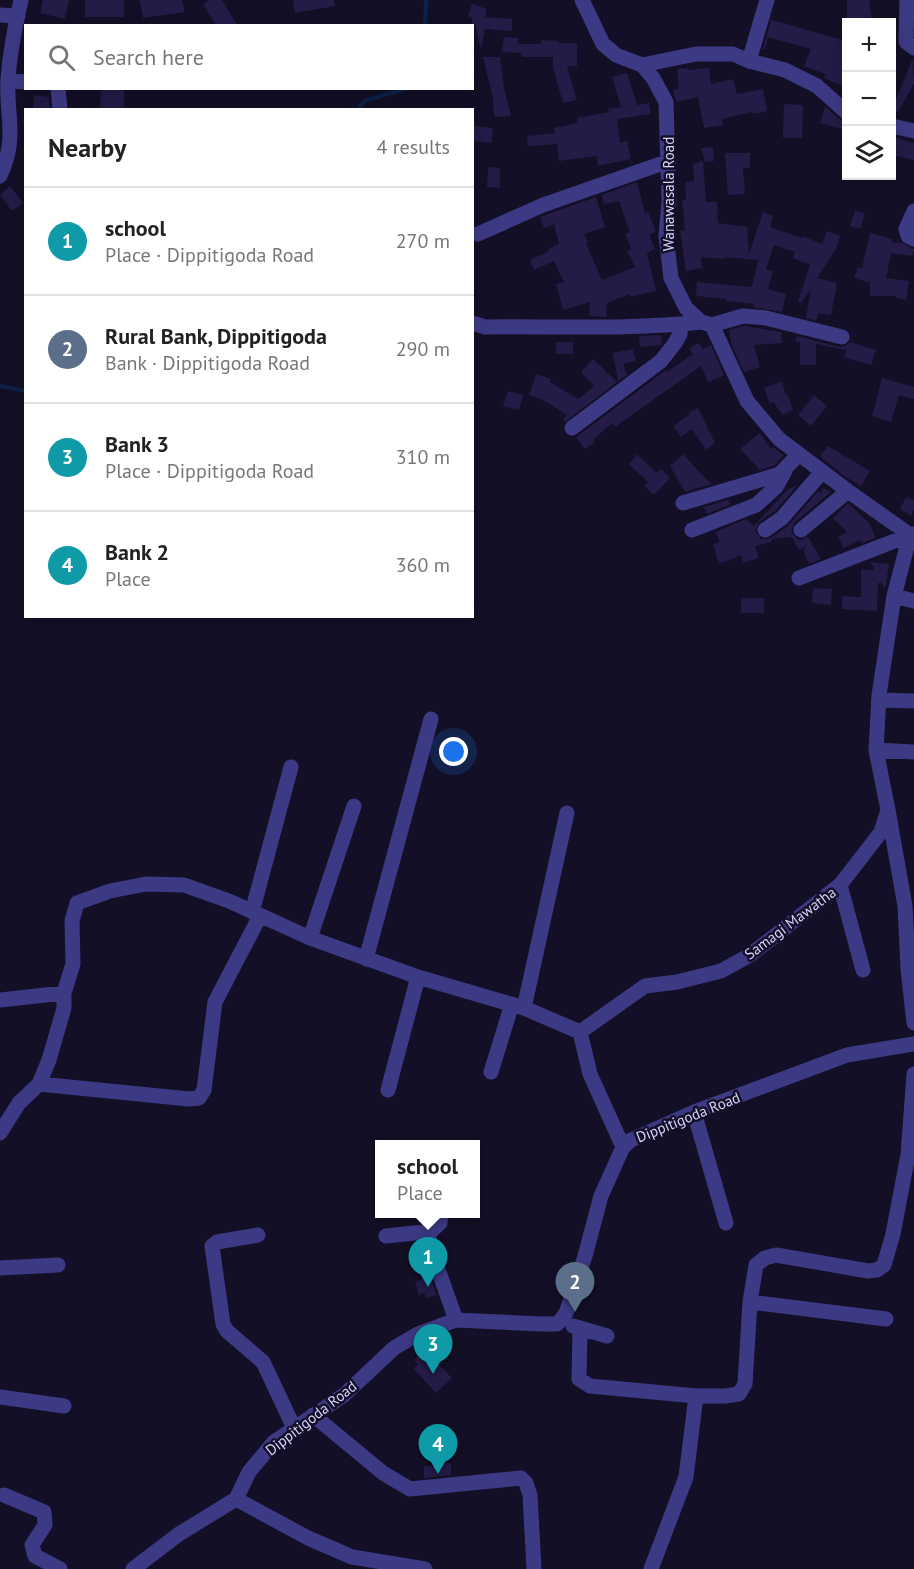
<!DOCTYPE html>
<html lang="en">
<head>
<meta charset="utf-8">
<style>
  body { margin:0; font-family:"PT Sans",sans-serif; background:#f6f6f6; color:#222 }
  .controls { position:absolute; right:18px; top:18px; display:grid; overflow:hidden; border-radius:0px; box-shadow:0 6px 24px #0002 }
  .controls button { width:54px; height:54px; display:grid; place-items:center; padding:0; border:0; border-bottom:2px solid #e0e0e0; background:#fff; color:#222; font:30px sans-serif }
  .you { position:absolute; left:454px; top:752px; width:21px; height:21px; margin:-15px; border:4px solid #fff; border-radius:50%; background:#1a73e8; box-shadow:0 0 0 9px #1a73e833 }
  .badge { display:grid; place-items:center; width:39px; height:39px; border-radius:50%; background:#137a85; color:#fff; font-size:20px; font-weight:700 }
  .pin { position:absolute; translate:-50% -50px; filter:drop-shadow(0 2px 3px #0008) }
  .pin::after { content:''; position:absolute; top:32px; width:21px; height:18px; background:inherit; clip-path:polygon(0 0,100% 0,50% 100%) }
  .popup { position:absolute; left:375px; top:1140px; width:105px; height:78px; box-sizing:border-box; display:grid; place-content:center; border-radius:0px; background:#fff; filter:drop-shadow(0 2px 4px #0005); font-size:20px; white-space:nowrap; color:#767676 }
  .popup b { font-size:22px; color:#222 }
  .popup::after { content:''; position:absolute; left:50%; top:100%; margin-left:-12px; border:12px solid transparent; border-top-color:#fff }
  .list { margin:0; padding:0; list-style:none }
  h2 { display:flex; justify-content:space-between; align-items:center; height:78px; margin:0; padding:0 24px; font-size:26px }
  h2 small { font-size:20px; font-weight:400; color:#767676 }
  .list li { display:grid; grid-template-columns:39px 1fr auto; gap:18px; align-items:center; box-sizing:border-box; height:108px; padding:0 24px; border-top:2px solid #e0e0e0 }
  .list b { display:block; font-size:22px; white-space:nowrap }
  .list p { margin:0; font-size:20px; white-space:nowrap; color:#767676 }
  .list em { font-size:20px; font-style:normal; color:#767676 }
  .icon { flex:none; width:33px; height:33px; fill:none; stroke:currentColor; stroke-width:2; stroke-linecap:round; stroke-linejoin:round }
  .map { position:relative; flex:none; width:914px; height:1569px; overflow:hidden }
  .search { position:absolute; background:#fff; box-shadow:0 6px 24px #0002; left:24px; top:24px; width:450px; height:66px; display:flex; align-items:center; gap:15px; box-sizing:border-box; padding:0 21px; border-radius:0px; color:#767676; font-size:22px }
  .panel { position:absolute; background:#fff; box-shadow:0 6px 24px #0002; left:24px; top:108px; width:450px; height:510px; border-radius:0px }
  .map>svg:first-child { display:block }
</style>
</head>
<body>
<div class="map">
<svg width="914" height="1569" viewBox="0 0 914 1569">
  <rect width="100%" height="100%" fill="#130f26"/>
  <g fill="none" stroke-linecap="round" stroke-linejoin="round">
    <path stroke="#0c2248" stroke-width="4" d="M425 26 426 0
      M358 110 364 101 408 88
      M0 386 26 391"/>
  </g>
  <path fill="#241b47" d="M43 0H69L65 19 40 13Z
    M85 0H124V17H85Z
    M140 0H182L185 12 143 18Z
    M210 0H222L238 26H216L203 4Z
    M293 0H334L335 6 295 13Z
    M847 0H869L872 22H847Z
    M472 4 487 9 485 17 512 19V31L485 29 481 50 475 24H472V18L468 16Z
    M773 13 772 20 846 41V88L824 78 825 74 804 66 811 49 768 37 765 50 763 49Z
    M504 37 518 38V44H541V40L558 41V43H577V66H567L577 100 563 103 553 68V57H522V53L502 52Z
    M483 57H500L504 88 511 116 494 117 493 99Z
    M913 58 914 84 898 112 892 109Z
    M688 68V70L709 68 711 84 733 79 737 94 763 89 767 111 753 114 752 112 722 119 723 125 704 128 698 97 676 102 673 90 679 89 677 69Z
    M627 73 637 105 649 103 651 114 617 119 620 143 627 141 631 159 598 166 596 156 559 161 557 144 528 146 527 136 555 133 554 128 578 123 577 118 609 112 608 109 621 107 612 77Z
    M101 88H124V110H100Z
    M34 95 49 97 50 110H33Z
    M784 104 803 105 802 138H783Z
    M825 106 839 119 846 121V130L820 123Z
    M474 126 493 128 492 143 472 141Z
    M891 136 914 143V160L895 156 897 152 891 150Z
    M713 147 714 161 705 162 701 148Z
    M725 153H750V168H743L745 194 728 195Z
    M703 161 706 202H717L718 223 747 227 749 254 763 212 773 216 770 227 801 238 802 236 822 244 827 231 840 236 836 249 817 278 837 283 831 315 819 313 816 321 806 318 811 289 801 303 798 301 810 265 793 258 795 252 774 245 766 269 773 271 768 289 786 294 782 312 753 307 754 304 726 301V299L696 296 697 282 752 287 758 260 725 257V259L701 257 702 268 686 271 680 231 685 230 682 200 686 199 685 182 694 181 693 164Z
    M488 167 500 168V188L487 187Z
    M637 182 645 213 648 212 656 232 649 235 655 249 647 253 656 291 630 297V294L607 303 606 317 589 316 590 302 563 310 556 284 564 282 554 261 534 270 530 260 549 251 548 249 559 244 554 224 544 228 540 217 596 197 605 227 584 234 588 242 586 243 602 280 635 267 627 251 631 249 625 234 630 232 619 201 604 204 602 195Z
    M10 186 23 203 12 211 0 195Z
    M855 210 865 214 860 229 850 226Z
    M870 233 892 239V242L902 243 914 249 913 256 891 253 886 278 909 281 906 300 896 298V296H870V283L854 278 858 267 862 268Z
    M744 326 781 332 782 343 754 345 760 367 744 372 731 343 729 330Z
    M662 335 661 345 640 347 639 336Z
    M797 336 840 347 845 346 850 342 876 350 871 365 844 357 846 350 816 344V365H800V342H795Z
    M556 342H573V354H556Z
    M698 343 703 349 711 345 724 375 708 382 701 366 615 427 612 423 593 440 595 442 585 449 576 437 666 370 667 372 693 354 689 349Z
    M633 349 636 361 623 364 627 375 618 381 613 353Z
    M593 359 617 382 565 422 563 419 567 415 543 400 529 395 536 374 551 379 550 382 578 399 594 386 581 372Z
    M882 378 914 387V399L899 395 891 422 872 416Z
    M782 381 785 393 787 394 793 410 783 415 773 402 770 404 764 388Z
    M508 391 523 395 519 410 503 406Z
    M814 395 827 406 811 426 798 415Z
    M698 408 715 443 706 450 692 429 681 437 673 426 690 414 689 412Z
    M760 433 771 449 773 447 784 455 775 465 760 470 740 449Z
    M828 446 870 471 861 486 844 476 820 456Z
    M637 454 657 473 661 469 670 478 654 495 644 486 648 482 629 464Z
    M683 454 705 478 712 484 685 492 670 466Z
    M798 485 775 511 759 522 755 531 761 539 771 538 789 525 818 491 821 494 823 488 831 492 795 522 791 531 797 539 802 540 808 537 821 559 809 564 803 549 808 544 799 550 792 537 771 539 772 542 755 546 759 558 743 563 741 555 719 564 713 544 720 542 715 532 746 519 754 526 787 490Z
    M906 497 914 500V509L911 516 900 509Z
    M727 500 731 504 707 514 704 507Z
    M848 503 869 523 876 538 861 543 860 540 844 548 838 537 847 532 833 518Z
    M871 562 889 564 885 590 882 583H878L877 611 842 609V596L861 597V569L875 571Z
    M813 588 832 589 831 605 812 603Z
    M741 598H764V613H741Z
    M430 1276 437 1295 426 1298 424 1293 419 1295 415 1282Z
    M424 1349 452 1378 436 1393 414 1369 418 1364 414 1360Z
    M436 1463H451V1475L424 1478V1466H433Z"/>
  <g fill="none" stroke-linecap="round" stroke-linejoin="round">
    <path stroke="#3d3a85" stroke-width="15" d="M582 0 603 44 616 55 642 65 653 78 666 102 669 202 666 236 671 278 686 308 701 322 712 325 747 401 779 439 848 491 910 535
      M907 0 906 42 914 48
      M0 15 18 16
      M749 61 767 0
      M642 65 696 54H733L749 61 785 70 817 86 846 112
      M8 81 26 82
      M58 88 60 110
      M892 126 914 131
      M0 176C18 136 6 119 8 79 10 52 15 26 21 0
      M914 211 906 229 908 236 914 239
      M478 234 543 205 669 161
      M472 323 485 327C557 326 629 330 701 322
      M712 325 743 316 766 318 842 337
      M572 428 661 361 675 343 680 334 681 324
      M683 503 780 474 798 455
      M692 530 756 505 776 487 785 471
      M765 530 782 518 822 472
      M801 530 848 491
      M799 578 910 535
      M894 596 914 601
      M879 700 914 701
      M876 750 914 752
      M888 810 905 906 908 969 914 1023
      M840 885 863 970
      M252 912 291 767
      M310 938 354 806
      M366 959 431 719
      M0 1000 64 993
      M524 1008 567 813
      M491 1072 512 1004
      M39 1084 189 1099 199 1098 204 1090 215 1002 260 916
      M388 1090 418 977
      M694 1112 726 1223
      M0 1133 19 1103 39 1084 49 1060 64 1008V993L73 964 72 921 77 903 110 891 146 884 184 885 229 901 310 938 418 977 524 1008 580 1032
      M623 1147 590 1074 580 1032 645 986 677 982 721 971 750 955 840 885 881 832 888 810 876 750 879 695 894 596 910 535 914 534
      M428 1234 440 1223 441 1214
      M258 1235 217 1242 212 1246 223 1324 227 1331 263 1362 295 1430
      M386 1236 424 1232 428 1234 434 1258 456 1320
      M0 1268 58 1265
      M750 1302 886 1319
      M573 1326 607 1336
      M580 1329 579 1379 590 1386 696 1396H725L739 1394 745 1384 750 1302 756 1265 765 1258 776 1255 868 1271 877 1270 884 1265 893 1234 908 1155 914 1074
      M0 1397 64 1406
      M313 1415 383 1473 410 1489 521 1478 526 1483 530 1495 534 1569
      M4 1495 44 1512 45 1525 32 1545 35 1556 60 1569
      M236 1499 308 1538 352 1557 425 1569
      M133 1569 179 1534 236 1499 249 1472 274 1442 344 1395 394 1348 418 1334 456 1320 541 1324H557L559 1322 566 1313 585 1256 601 1196 623 1147 631 1140 694 1112 847 1055 914 1044
      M651 1569 686 1477 696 1396"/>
  </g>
  <g text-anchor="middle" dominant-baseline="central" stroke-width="5" stroke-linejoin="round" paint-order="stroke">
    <g font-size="15" fill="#d9d4ff" stroke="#130f26">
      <text transform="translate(668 194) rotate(-90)">Wanawasala Road</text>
      <text transform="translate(790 923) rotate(-37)">Samagi Mawatha</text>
      <text transform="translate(688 1117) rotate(-22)">Dippitigoda Road</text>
      <text transform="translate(311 1418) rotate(-38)">Dippitigoda Road</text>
    </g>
  </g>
</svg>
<div class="controls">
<button>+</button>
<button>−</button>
<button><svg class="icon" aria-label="layers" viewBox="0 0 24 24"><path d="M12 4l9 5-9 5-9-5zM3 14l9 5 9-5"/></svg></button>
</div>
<div class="you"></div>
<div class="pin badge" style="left:428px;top:1287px;background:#0f9aa8">1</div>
<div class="popup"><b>school</b>Place</div>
<div class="pin badge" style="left:575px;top:1312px;background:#5c6f8a">2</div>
<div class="pin badge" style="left:433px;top:1374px;background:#0f9aa8">3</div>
<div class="pin badge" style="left:438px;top:1474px;background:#0f9aa8">4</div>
<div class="search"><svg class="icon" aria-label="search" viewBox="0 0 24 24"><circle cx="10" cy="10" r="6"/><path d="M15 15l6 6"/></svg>Search here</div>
<section class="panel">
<h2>Nearby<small>4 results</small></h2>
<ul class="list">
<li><span class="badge" style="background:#0f9aa8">1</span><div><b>school</b><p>Place · Dippitigoda Road</p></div><em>270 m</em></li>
<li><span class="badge" style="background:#5c6f8a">2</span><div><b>Rural Bank, Dippitigoda</b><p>Bank · Dippitigoda Road</p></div><em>290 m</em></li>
<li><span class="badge" style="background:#0f9aa8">3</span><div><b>Bank 3</b><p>Place · Dippitigoda Road</p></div><em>310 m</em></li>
<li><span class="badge" style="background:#0f9aa8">4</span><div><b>Bank 2</b><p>Place</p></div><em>360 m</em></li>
</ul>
</section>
</div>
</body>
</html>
